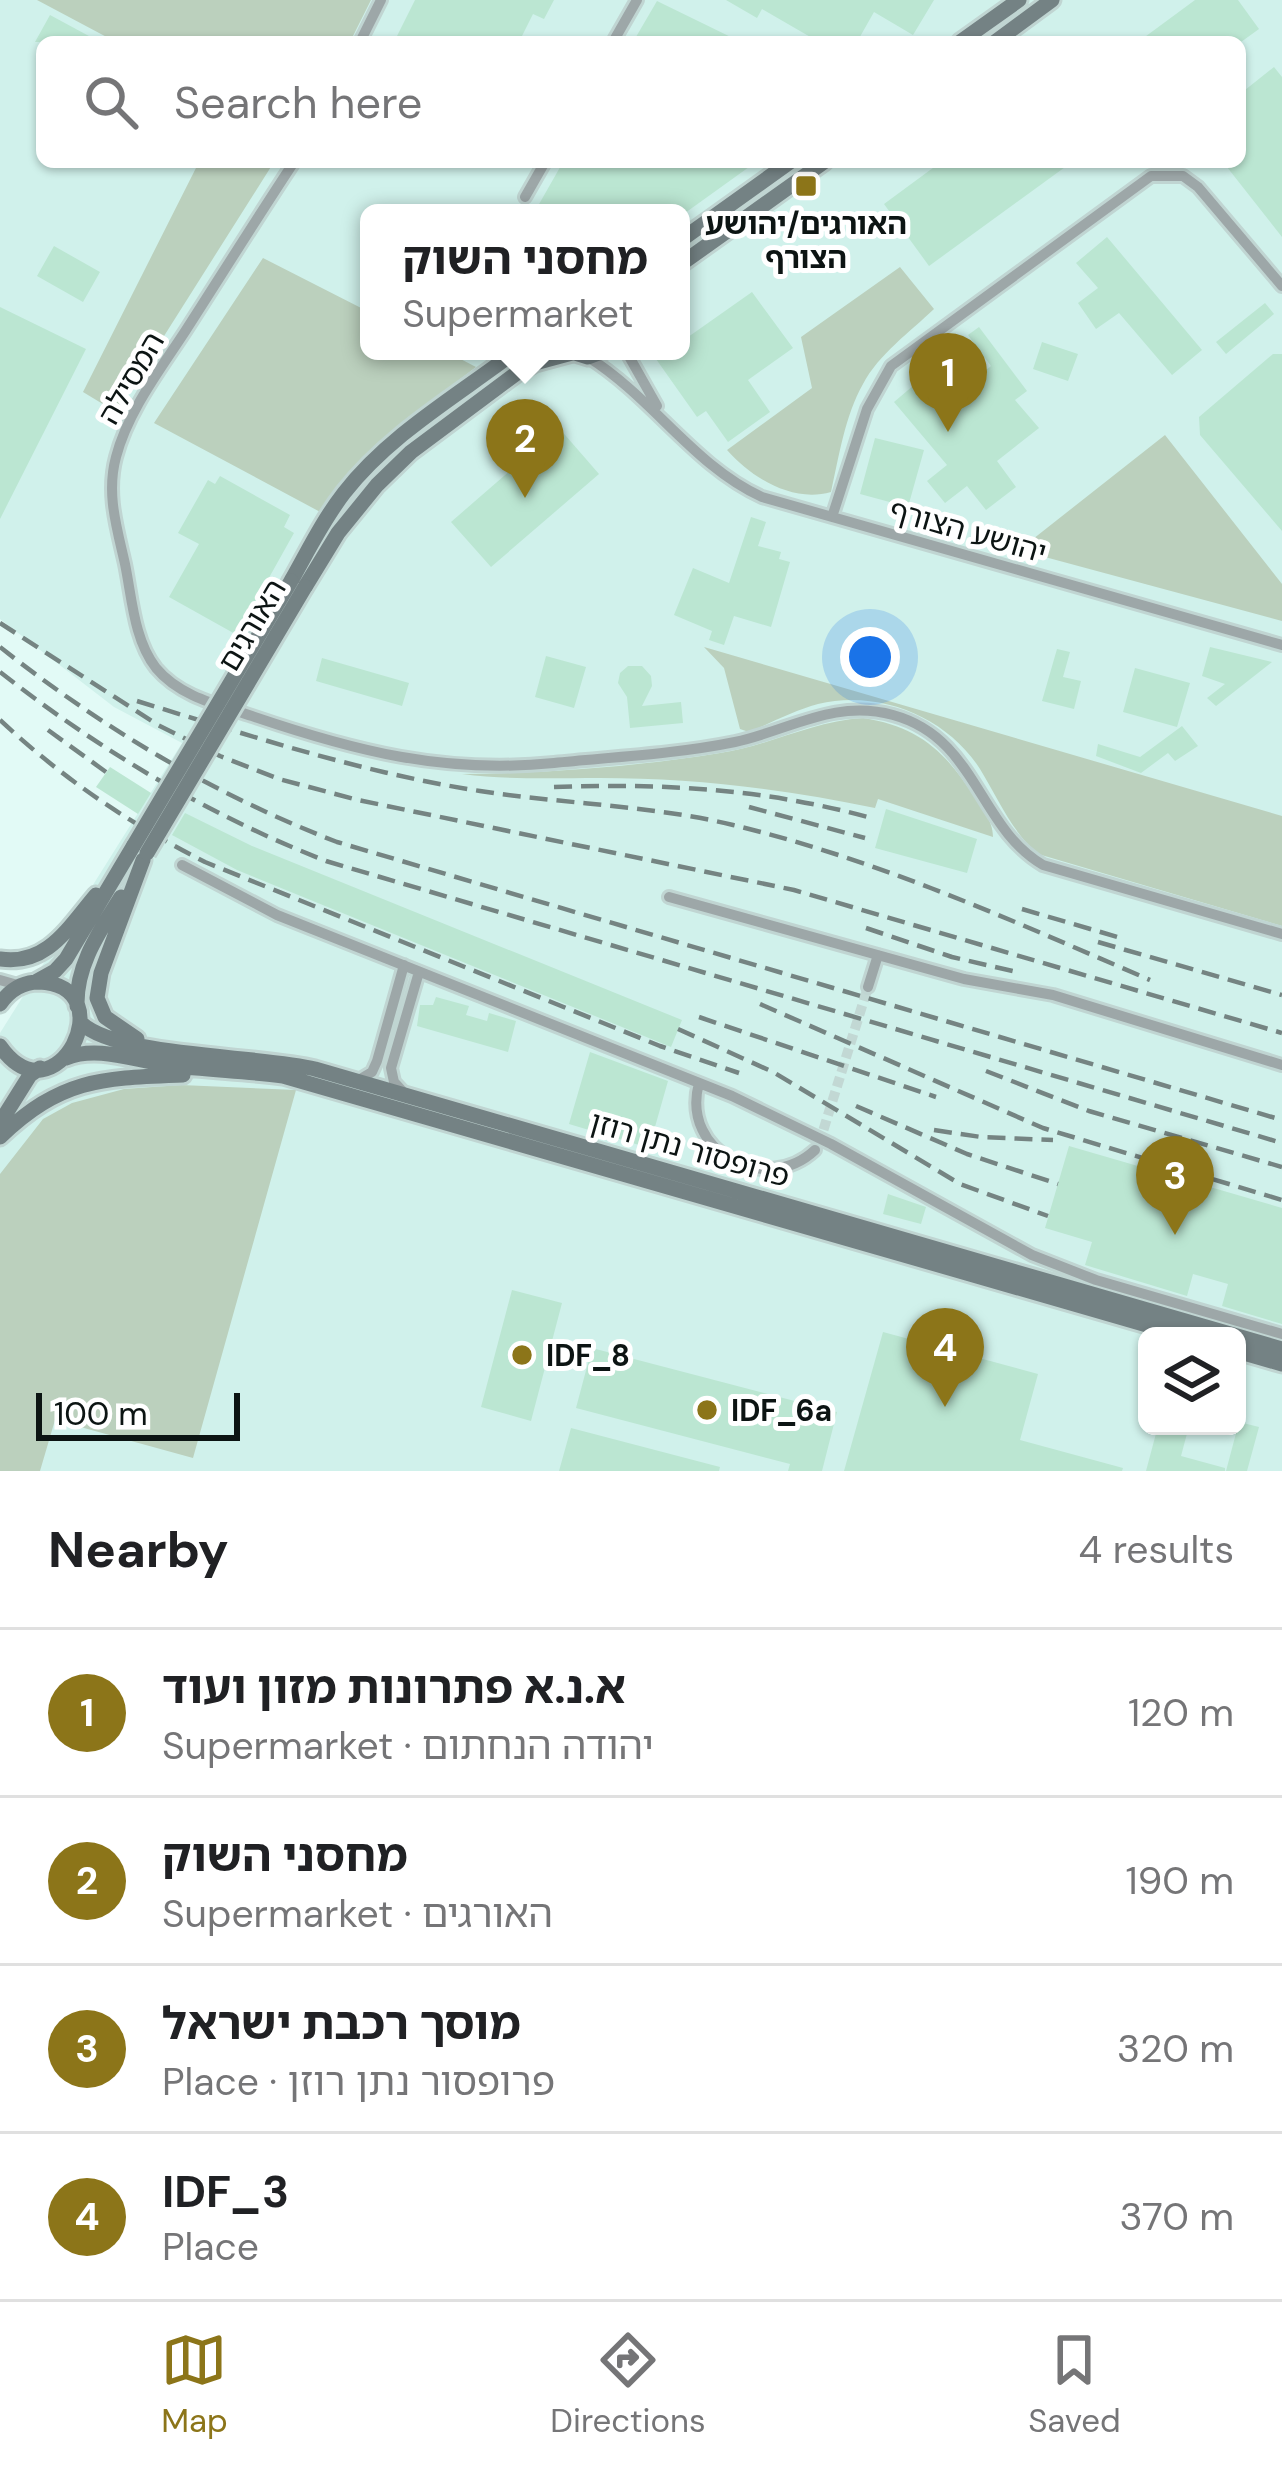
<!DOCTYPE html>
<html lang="en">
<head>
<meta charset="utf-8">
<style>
  body { margin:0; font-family:"DM Sans","Noto Sans Hebrew",sans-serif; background:#f2f2f2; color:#202124 }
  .controls { position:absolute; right:36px; bottom:36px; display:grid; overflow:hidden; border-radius:18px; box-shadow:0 3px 9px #0004 }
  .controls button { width:108px; height:108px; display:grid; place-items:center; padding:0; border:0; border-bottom:3px solid #e0e0e0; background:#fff; color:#202124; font:60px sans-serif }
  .scale { position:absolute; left:36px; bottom:30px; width:204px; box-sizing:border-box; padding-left:12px; border:6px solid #0c1413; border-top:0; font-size:33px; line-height:42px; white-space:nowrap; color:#0c1413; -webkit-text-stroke:9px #fff; paint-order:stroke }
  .you { position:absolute; left:870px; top:657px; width:42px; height:42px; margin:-30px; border:9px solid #fff; border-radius:50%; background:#1a73e8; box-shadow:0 0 0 18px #1a73e833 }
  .badge { display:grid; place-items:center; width:78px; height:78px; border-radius:50%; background:#8c7519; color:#fff; font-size:39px; font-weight:700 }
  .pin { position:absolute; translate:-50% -99px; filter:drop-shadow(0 3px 6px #0008) }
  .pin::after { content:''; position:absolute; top:63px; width:42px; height:36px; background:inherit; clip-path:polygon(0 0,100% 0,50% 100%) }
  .popup { position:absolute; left:360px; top:204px; width:330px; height:156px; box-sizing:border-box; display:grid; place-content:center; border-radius:18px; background:#fff; filter:drop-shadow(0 3px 9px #0005); font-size:39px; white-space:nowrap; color:#757577 }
  .popup b { font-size:45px; color:#202124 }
  .popup::after { content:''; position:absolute; left:50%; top:100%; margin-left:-24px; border:24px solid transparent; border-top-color:#fff }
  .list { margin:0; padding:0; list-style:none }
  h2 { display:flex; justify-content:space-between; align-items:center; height:156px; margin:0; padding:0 48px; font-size:51px }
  h2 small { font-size:39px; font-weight:400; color:#757577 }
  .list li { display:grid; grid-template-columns:78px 1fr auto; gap:36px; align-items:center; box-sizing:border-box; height:168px; padding:0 48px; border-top:3px solid #e0e0e0 }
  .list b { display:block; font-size:45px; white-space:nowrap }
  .list p { margin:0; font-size:39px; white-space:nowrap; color:#757577 }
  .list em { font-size:39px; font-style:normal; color:#757577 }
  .icon { flex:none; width:66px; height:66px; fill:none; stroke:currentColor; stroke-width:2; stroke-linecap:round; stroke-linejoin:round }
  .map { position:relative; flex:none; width:1282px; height:1471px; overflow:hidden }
  .search { position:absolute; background:#fff; box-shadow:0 3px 9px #0004; left:36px; right:36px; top:36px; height:132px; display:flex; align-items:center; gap:30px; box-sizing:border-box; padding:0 42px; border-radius:18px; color:#757577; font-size:45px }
  .sheet { height:828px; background:#fff }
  nav { display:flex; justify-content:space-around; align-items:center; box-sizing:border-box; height:168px; border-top:3px solid #e0e0e0; background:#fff; font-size:33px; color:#757577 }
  nav a { display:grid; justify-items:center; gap:6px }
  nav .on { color:#8c7519 }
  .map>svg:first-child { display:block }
</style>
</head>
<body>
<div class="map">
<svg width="1282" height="1471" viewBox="0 0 1282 1471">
  <rect width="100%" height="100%" fill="#e2faf6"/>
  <path fill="#d0f1eb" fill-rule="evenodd" d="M0 0H1282V1471H0V1033L182 743 114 707 0 619ZM42 42H1240V162H42ZM369 213H681V351H369ZM1147 1336H1237V1426H1147Z"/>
  <path fill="#bbd0bd" d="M37 0H371L350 42H116Z
    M199 162H274L116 412 83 392Z
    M263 258 369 312V351H445L476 367C422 409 355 451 324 514L154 423Z
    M900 267 934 309C910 332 879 354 863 384 845 416 839 456 831 492 792 503 752 478 727 450L812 388 801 337Z
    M1165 435 1282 584V621L1019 550Z
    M704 647 1282 816V926L1038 854C1011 831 998 798 980 769 947 717 879 689 818 704 795 710 771 723 749 732L740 729 724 668Z
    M863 718C916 726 943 749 972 793 981 807 993 820 993 837L878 799 875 808C785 789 693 778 600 778 553 778 509 780 462 774 548 773 634 767 720 753 769 746 812 721 863 718Z
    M181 1085 296 1090 193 1458 55 1420 40 1471H0V1174L43 1119 72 1103 124 1089Z"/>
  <path fill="#bbe6d2" d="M415 0H554L544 19 533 14 519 42H394Z
    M726 0H934L913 35 874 12 857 42H819L762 9 757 18Z
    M1195 0H1238L1259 29 1241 42H1138Z
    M657 1 741 42H633Z
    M50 15 100 42H35Z
    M1274 67 1282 77V237L1223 162H1240V94Z
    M563 162H756L685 213H534Z
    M941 162H1072L929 266 884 204Z
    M1107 237 1202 350 1172 375 1119 313 1096 329 1078 303 1098 288 1076 263Z
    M54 246 100 272 83 302 37 276Z
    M752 292 793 348 748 380 770 412 728 442 706 411 697 417 656 359 668 351H681V342Z
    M1265 303 1274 314 1226 354 1216 342Z
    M0 307 86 349 0 519Z
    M979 327 1027 391 1015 400 1039 428 997 461 1016 487 986 510 967 486 945 503 927 481 947 465 894 402 927 374 949 400 991 366 968 335Z
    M1042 342 1078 354 1068 381 1033 369Z
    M1273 354H1282V531L1200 435 1199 417Z
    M559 428 599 474 491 567 451 522Z
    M875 438 924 450 908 507 860 494Z
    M220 476 290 515 284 527 294 533 237 635 169 597 199 544 178 533 208 480 215 484Z
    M751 517 766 522 758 546 781 552 779 559 790 562 771 627 734 616 724 645 709 640 712 631 674 615 693 568 729 583Z
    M1210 647 1272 662 1216 706 1207 698 1225 684 1202 676Z
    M1057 649 1070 652 1063 677 1081 681 1074 709 1042 701Z
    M546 656 586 667 574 708 535 697Z
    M322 658 409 683 402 706 316 681Z
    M628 666H642L651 676 652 686 642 706 681 702 683 723 630 728 627 697 618 683 620 673Z
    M1135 668 1190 683 1177 727 1123 712Z
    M1182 726 1198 746 1175 761 1168 753 1141 773 1096 756 1098 744 1140 757Z
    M110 767 151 793 138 814 96 787Z
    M886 809 977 839 967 873 875 848Z
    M185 813 252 846 682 1020 671 1047 237 870 172 835Z
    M436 997 469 1006 466 1015 487 1021 489 1013 516 1021 508 1052 417 1026 420 1005H433Z
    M590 1052 668 1081 649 1148 569 1124Z
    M1069 1146 1282 1208V1324L1222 1306 1228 1284 1193 1274 1187 1296 1085 1265 1092 1242 1045 1228Z
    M888 1194 926 1207 921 1224 883 1214Z
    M512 1290 562 1303 531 1421 481 1407Z
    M883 1332 1038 1374 1020 1440 1123 1468 1122 1471H844Z
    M592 1348 837 1412 822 1471H788L790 1464 576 1408Z
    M1239 1422 1259 1427 1247 1471H1226Z
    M1158 1426H1189L1181 1456 1225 1468V1471H1146Z
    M571 1428 720 1467 719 1471H559Z"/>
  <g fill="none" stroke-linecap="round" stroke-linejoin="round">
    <path stroke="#c2d8d4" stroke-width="10" stroke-dasharray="10 5" stroke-linecap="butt" d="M819 1144 868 987"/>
    <g stroke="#c0d5d2" stroke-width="16">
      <path id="street" d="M360 42 381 0
        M613 42 637 0
        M294 162C257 218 222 274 186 330 160 370 128 411 116 457 106 494 117 528 125 564 132 598 134 640 156 668 180 697 219 705 252 716 355 751 444 774 554 763 614 757 676 754 735 742 790 730 834 699 893 715 977 738 978 827 1043 865L1282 934
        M525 197 545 162
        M626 351 657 406
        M588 357C653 398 694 466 762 497L1282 645
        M832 517 867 409 891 366 1151 176H1183L1198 187 1282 286
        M182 865 277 915 732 1096 831 1144 1032 1255 1096 1280 1282 1334
        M669 897 964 979 1053 995 1282 1065
        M0 980 21 986
        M868 987 878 955
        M357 1081 372 1072 377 1061 404 965
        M699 1083C680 1153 766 1196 815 1150
        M405 1094 394 1082 391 1068 419 972"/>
    </g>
    <g stroke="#c0d5d2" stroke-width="21">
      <path id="secondary" d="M960 42 1019 0
        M995 42 1052 0
        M681 240 790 162
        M681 264 824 162
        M569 351 588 357 604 351
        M291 581C308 551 323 520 344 493 390 434 457 396 516 351
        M305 587 338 533 377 485 411 452 517 373 535 363 572 353
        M0 959C47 966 68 928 96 895
        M37 981 55 971 66 959 134 845
        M0 1004C9 991 22 982 39 982 126 985 56 1125 0 1046
        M77 1006C76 964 100 931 121 897
        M81 1023C117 1057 258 1055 315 1069L1282 1349
        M137 1039 105 1017 97 998 101 973 143 860
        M66 1058C98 1045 135 1061 169 1065 207 1070 245 1071 283 1076L1185 1336
        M0 1123 30 1075 40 1068
        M0 1137C62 1078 102 1078 183 1075
        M1237 1351 1282 1364"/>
    </g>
    <use href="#street" stroke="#9da7a8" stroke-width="10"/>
    <use href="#secondary" stroke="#748284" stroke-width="15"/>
    <path stroke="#758482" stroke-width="4.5" stroke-dasharray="18 9" stroke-linecap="butt" d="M0 623 158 725 220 756 279 779 358 800 794 890 1282 1033
      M0 647C104 729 213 794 337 842L1282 1120
      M0 672C101 751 206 814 326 861L1282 1143
      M137 701C251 736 363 773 480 791 564 804 650 805 733 825 879 860 1013 921 1150 980
      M0 720C62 778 130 824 205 862L660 1046 739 1073
      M48 730 106 772
      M554 787C664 783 768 789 875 819
      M749 807 865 838
      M1022 909 1121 938
      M866 928 952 957 1021 973
      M1098 942 1282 995
      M760 1004 1043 1128 1282 1200
      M699 1017 936 1097
      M678 1029 773 1072 960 1184 1048 1216
      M986 1071 1089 1111 1282 1167
      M856 1106 967 1154 1058 1184
      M934 1130 981 1137 1053 1140"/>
    <g stroke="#c0d5d2" stroke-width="21" stroke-linecap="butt">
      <path id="secondary-bridge" d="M134 845 291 581
        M147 853 305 587"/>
    </g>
    <use href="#secondary-bridge" stroke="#748284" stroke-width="15"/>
  </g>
  <g fill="#8c7519" stroke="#fff" stroke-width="4.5">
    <rect x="794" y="174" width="24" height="24" rx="6"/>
    <circle cx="522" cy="1355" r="12"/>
    <circle cx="707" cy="1410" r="12"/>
  </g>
  <g text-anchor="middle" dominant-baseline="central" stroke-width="10" stroke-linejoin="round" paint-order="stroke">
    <g font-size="30" font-weight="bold" fill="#0c1413" stroke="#fff" text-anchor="start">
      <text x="806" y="223" text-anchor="middle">האורגים/יהושע<tspan x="806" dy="34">הצורף</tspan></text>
      <text x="546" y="1355">IDF_8</text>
      <text x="731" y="1410">IDF_6a</text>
    </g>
    <g font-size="30" fill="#0c1413" stroke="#fff">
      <text transform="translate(131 378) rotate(-60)">המסילה</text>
      <text transform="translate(968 531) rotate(16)">יהושע הצורף</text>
      <text transform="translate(252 625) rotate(-59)">האורגים</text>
      <text transform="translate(690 1149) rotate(16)">פרופסור נתן רוזן</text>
    </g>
  </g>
</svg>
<div class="controls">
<button><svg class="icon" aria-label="layers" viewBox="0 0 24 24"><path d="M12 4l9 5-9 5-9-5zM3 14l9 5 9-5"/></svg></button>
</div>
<div class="scale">100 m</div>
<div class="you"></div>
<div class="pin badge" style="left:948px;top:432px">1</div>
<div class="pin badge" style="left:525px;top:498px">2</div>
<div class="popup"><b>מחסני השוק</b>Supermarket</div>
<div class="pin badge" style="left:1175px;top:1235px">3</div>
<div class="pin badge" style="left:945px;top:1407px">4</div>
<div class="search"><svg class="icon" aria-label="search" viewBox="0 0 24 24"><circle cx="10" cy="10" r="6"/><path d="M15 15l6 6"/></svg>Search here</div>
</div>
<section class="sheet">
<h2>Nearby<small>4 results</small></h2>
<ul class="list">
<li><span class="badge">1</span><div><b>א.נ.א פתרונות מזון ועוד</b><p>Supermarket · יהודה הנחתום</p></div><em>120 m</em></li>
<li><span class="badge">2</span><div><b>מחסני השוק</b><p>Supermarket · האורגים</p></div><em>190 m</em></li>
<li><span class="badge">3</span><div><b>מוסך רכבת ישראל</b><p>Place · פרופסור נתן רוזן</p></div><em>320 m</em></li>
<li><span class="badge">4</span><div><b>IDF_3</b><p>Place</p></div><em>370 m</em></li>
</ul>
</section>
<nav>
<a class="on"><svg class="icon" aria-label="map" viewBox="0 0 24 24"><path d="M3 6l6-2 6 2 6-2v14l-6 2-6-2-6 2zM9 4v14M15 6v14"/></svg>Map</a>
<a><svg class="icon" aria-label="directions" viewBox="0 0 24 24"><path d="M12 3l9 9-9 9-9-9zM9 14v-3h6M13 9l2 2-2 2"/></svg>Directions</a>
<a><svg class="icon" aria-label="saved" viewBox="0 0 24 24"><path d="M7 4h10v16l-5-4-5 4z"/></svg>Saved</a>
</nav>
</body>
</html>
